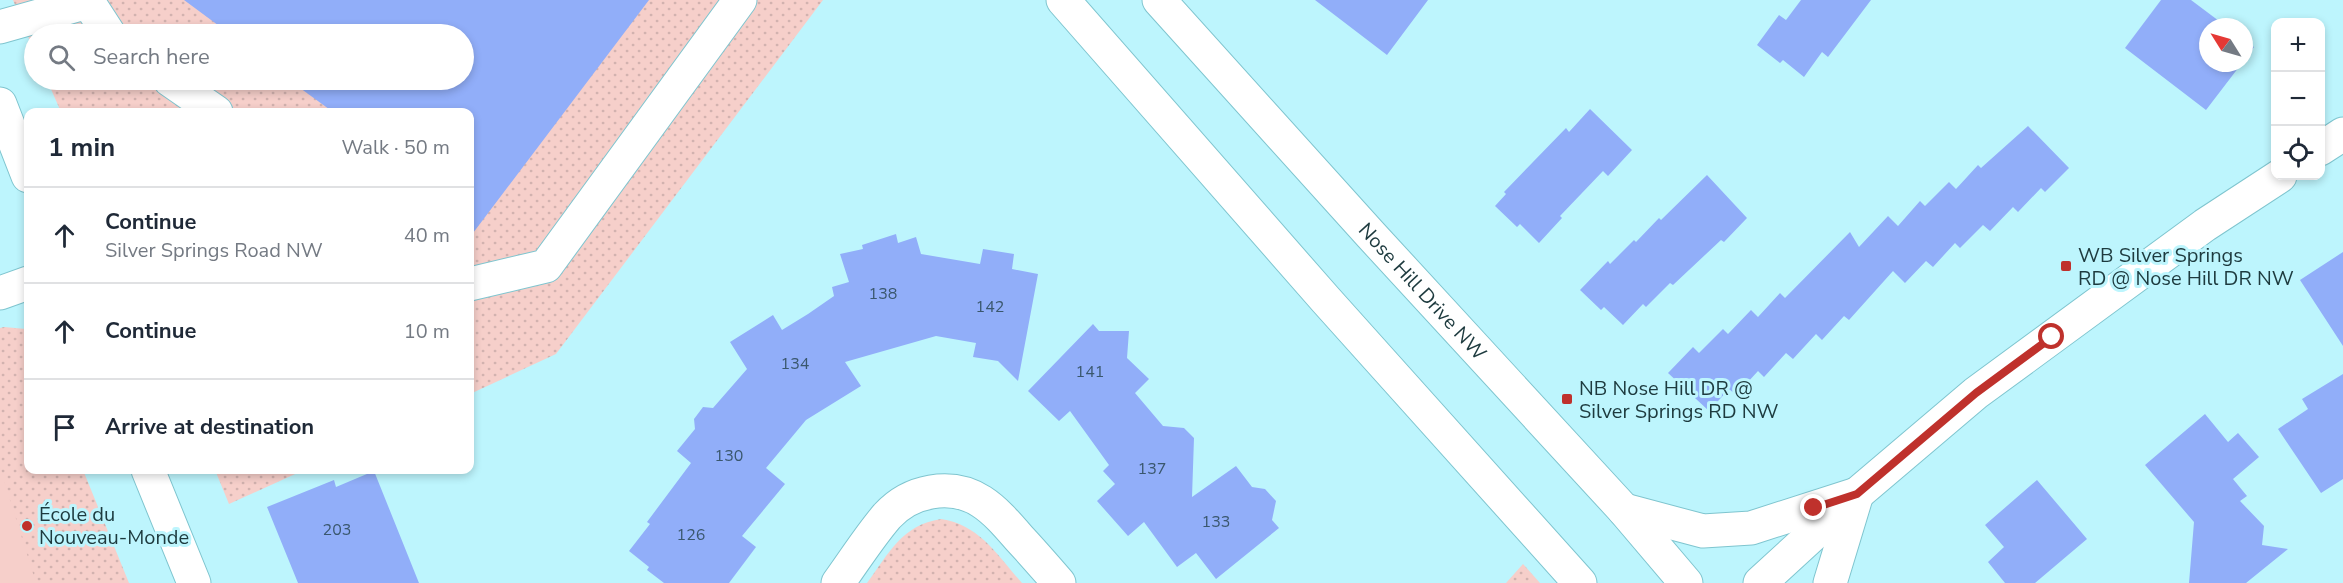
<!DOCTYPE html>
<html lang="en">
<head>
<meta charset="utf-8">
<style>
  body { margin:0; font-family:"Nunito Sans",sans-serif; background:#f6f6f7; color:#1f2937 }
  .controls { position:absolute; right:18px; top:18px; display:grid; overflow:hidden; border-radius:12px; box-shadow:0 3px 9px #0003 }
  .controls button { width:54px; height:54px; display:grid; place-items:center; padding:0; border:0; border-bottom:2px solid #e0e1e3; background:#fff; color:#1f2937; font:30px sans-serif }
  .compass { position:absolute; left:2199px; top:18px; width:54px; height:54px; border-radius:50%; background:#fff; box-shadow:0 3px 9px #0003; rotate:307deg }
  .stop { position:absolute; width:18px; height:18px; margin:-14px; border:4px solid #bf312c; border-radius:50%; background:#fff }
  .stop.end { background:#bf312c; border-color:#fff; box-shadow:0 2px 6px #0008 }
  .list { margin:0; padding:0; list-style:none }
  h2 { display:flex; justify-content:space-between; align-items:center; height:78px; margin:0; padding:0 24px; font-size:26px }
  h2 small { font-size:20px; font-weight:400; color:#747a83 }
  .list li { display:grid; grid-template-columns:39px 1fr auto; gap:18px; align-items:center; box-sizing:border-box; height:96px; padding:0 24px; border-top:2px solid #e0e1e3 }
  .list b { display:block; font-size:22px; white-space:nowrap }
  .list p { margin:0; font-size:20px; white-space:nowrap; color:#747a83 }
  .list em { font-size:20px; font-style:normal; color:#747a83 }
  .icon { flex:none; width:33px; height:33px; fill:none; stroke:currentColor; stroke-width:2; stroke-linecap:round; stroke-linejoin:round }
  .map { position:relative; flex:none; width:2343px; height:583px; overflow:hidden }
  .search { position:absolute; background:#fff; box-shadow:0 3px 9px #0003; left:24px; top:24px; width:450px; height:66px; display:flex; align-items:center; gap:15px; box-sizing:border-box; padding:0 21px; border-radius:33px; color:#747a83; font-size:22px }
  .panel { position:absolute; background:#fff; box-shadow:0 3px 9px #0003; left:24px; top:108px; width:450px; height:366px; border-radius:12px }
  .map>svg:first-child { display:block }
</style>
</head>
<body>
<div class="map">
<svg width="2343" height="583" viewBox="0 0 2343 583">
  <defs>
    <pattern id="grass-dots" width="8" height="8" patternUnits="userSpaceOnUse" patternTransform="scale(1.5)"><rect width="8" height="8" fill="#f6cfca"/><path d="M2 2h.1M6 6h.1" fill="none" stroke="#d2b2af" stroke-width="1.8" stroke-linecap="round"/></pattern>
  </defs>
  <rect width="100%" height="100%" fill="#bdf5fd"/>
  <path fill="url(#grass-dots)" d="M13 0H823L556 354 470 394V112H61L47 80H464V34H34V51Z
    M4 327 26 329 28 336V470H83L129 583H0V328Z
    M215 470H304L229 504Z
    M941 519C980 525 997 555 1022 583H867C889 553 902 525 941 519Z
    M1523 564 1540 583H1506Z"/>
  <path fill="#f6cfca" d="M0 467 36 583H0Z"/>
  <path fill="#91aef9" d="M184 0H649L470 237V112H333L289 80H464V34H230Z
    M1315 0H1428L1387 55Z
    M1801 0H1871L1828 57 1822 52 1804 77 1783 60 1780 63 1757 45 1779 15 1786 20Z
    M2161 0H2191L2227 27H2208V63H2242L2206 110 2125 48Z
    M2244 40 2254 47 2244 60Z
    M1590 109 1632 150 1608 176 1603 171 1560 216 1562 218 1539 243 1520 224 1517 227 1495 206 1506 194 1504 192 1566 128 1569 132Z
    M2028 126 2069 168 2045 192 2041 188 2018 212 2013 207 1990 231 1983 225 1960 248 1955 243 1933 267 1926 261 1905 283 1893 271 1849 320 1844 316 1822 340 1816 334 1793 359 1786 353 1764 377 1758 371 1736 395 1729 389 1709 411 1668 373 1693 347 1699 353 1723 329 1728 334 1751 310 1758 317 1780 293 1785 298 1850 232 1859 247 1888 216 1898 226 1920 201 1925 206 1949 182 1956 189 1978 165 1981 168Z
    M1707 175 1747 218 1724 242 1721 240 1673 285 1670 283 1646 307 1643 304 1623 325 1604 307 1601 310 1580 290 1608 261 1610 264 1634 240 1636 242 1659 218 1661 220Z
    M896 234 898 243 916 237 921 254 980 264 983 249 1014 254 1012 269 1038 274 1018 381 998 361 973 357 976 343 936 336 845 362 861 386 806 420 766 468 785 484 742 536 756 547 729 583H664L647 570 649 567 629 551 650 524 647 522 691 463 677 451 695 429 694 419 703 407 713 408 747 369 730 342 773 315 782 330 808 314 834 296 832 287 849 282 840 254 863 249 862 245Z
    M2343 252V346L2300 280Z
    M1093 324 1099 331H1129L1127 358 1149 379 1135 393 1163 426 1184 428 1194 438 1192 497 1236 466 1252 487 1265 489 1276 501 1272 520 1279 528 1216 579 1196 553 1177 567 1144 522 1128 536 1097 501 1115 484 1103 471 1109 465 1070 411 1059 421 1028 391Z
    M2343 374V479L2321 493 2278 429 2308 409 2302 399Z
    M2205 414 2228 442 2238 433 2259 457 2233 479 2247 496 2240 501 2264 526 2262 545 2288 549 2246 583H2189L2194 522 2145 465Z
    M374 471 419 583H298L267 507 334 480 336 487Z
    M2037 480 2087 539 2035 583H2005L1988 562 2004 547 1985 525Z"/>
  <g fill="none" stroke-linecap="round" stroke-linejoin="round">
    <g stroke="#7fc5cf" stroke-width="35">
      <path id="minor" d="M87 0 109 34
        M0 27 88 2
        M170 80 216 112
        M0 104 28 176
        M2320 149 2343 134
        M470 284 546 266 740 0
        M0 293 28 283
        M148 470 194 583
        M838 583C854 561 869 537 887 516 898 504 914 495 931 492 973 485 994 509 1019 538 1033 553 1046 568 1059 583
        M1760 583 1857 494 1976 393 2205 225 2280 176"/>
    </g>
    <g stroke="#7fc5cf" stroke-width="35">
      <g id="major">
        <path d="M1063 0 1326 300 1580 583"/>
        <path id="s1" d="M1159 0 1371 235 1624 510 1686 583"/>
        <path d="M1624 510 1703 531 1751 528 1857 494"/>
        <path d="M1830 583 1857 494"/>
      </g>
    </g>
    <use href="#minor" stroke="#fff" stroke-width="33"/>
    <use href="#major" stroke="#fff" stroke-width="33"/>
  </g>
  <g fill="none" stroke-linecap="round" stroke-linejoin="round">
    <path stroke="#bf312c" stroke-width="8" d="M1814 508 1857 494 1976 393 2052 337"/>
  </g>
  <g fill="#bf312c" stroke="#bdf5fd" stroke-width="2">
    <rect x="2060" y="260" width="12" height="12" rx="3"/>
    <rect x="1561" y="393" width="12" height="12" rx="3"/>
    <circle cx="27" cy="526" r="6"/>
  </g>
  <g text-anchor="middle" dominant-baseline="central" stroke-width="6" stroke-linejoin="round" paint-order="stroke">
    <g font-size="16" fill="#3a576d">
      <text x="883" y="294">138</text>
      <text x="990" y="307">142</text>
      <text x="795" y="364">134</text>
      <text x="1090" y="372">141</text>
      <text x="729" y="456">130</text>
      <text x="1152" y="469">137</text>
      <text x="1216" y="522">133</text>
      <text x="337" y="530">203</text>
      <text x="691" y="535">126</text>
    </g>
    <g font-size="20" fill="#1d3a3e" stroke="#bdf5fd" text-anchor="start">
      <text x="2078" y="255">WB Silver Springs<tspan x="2078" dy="23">RD @ Nose Hill DR NW</tspan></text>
      <text x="1579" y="388">NB Nose Hill DR @<tspan x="1579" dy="23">Silver Springs RD NW</tspan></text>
      <text x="39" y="514">École du<tspan x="39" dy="23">Nouveau-Monde</tspan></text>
    </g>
    <g font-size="20" fill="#1d3a3e" stroke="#bdf5fd">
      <text stroke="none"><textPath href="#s1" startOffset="393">Nose Hill Drive NW</textPath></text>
    </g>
  </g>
</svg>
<div class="controls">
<button>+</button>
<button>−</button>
<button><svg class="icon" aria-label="locate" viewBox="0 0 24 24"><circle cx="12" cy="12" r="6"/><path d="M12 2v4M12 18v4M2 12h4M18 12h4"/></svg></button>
</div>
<svg class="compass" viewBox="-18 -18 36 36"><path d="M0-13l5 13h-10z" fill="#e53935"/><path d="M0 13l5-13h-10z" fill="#747a83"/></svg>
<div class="stop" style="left:2052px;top:337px"></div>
<div class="stop end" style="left:1814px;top:508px"></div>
<div class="search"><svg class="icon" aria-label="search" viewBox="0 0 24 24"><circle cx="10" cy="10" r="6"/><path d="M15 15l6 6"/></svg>Search here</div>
<section class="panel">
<h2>1 min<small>Walk · 50 m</small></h2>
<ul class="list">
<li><svg class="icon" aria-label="ahead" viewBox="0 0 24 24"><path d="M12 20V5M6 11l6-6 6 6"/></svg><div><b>Continue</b><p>Silver Springs Road NW</p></div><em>40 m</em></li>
<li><svg class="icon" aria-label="ahead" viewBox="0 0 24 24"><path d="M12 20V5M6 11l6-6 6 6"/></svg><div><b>Continue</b></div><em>10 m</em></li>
<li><svg class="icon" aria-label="arrive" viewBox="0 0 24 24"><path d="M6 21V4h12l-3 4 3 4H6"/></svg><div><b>Arrive at destination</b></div></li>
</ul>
</section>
</div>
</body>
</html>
